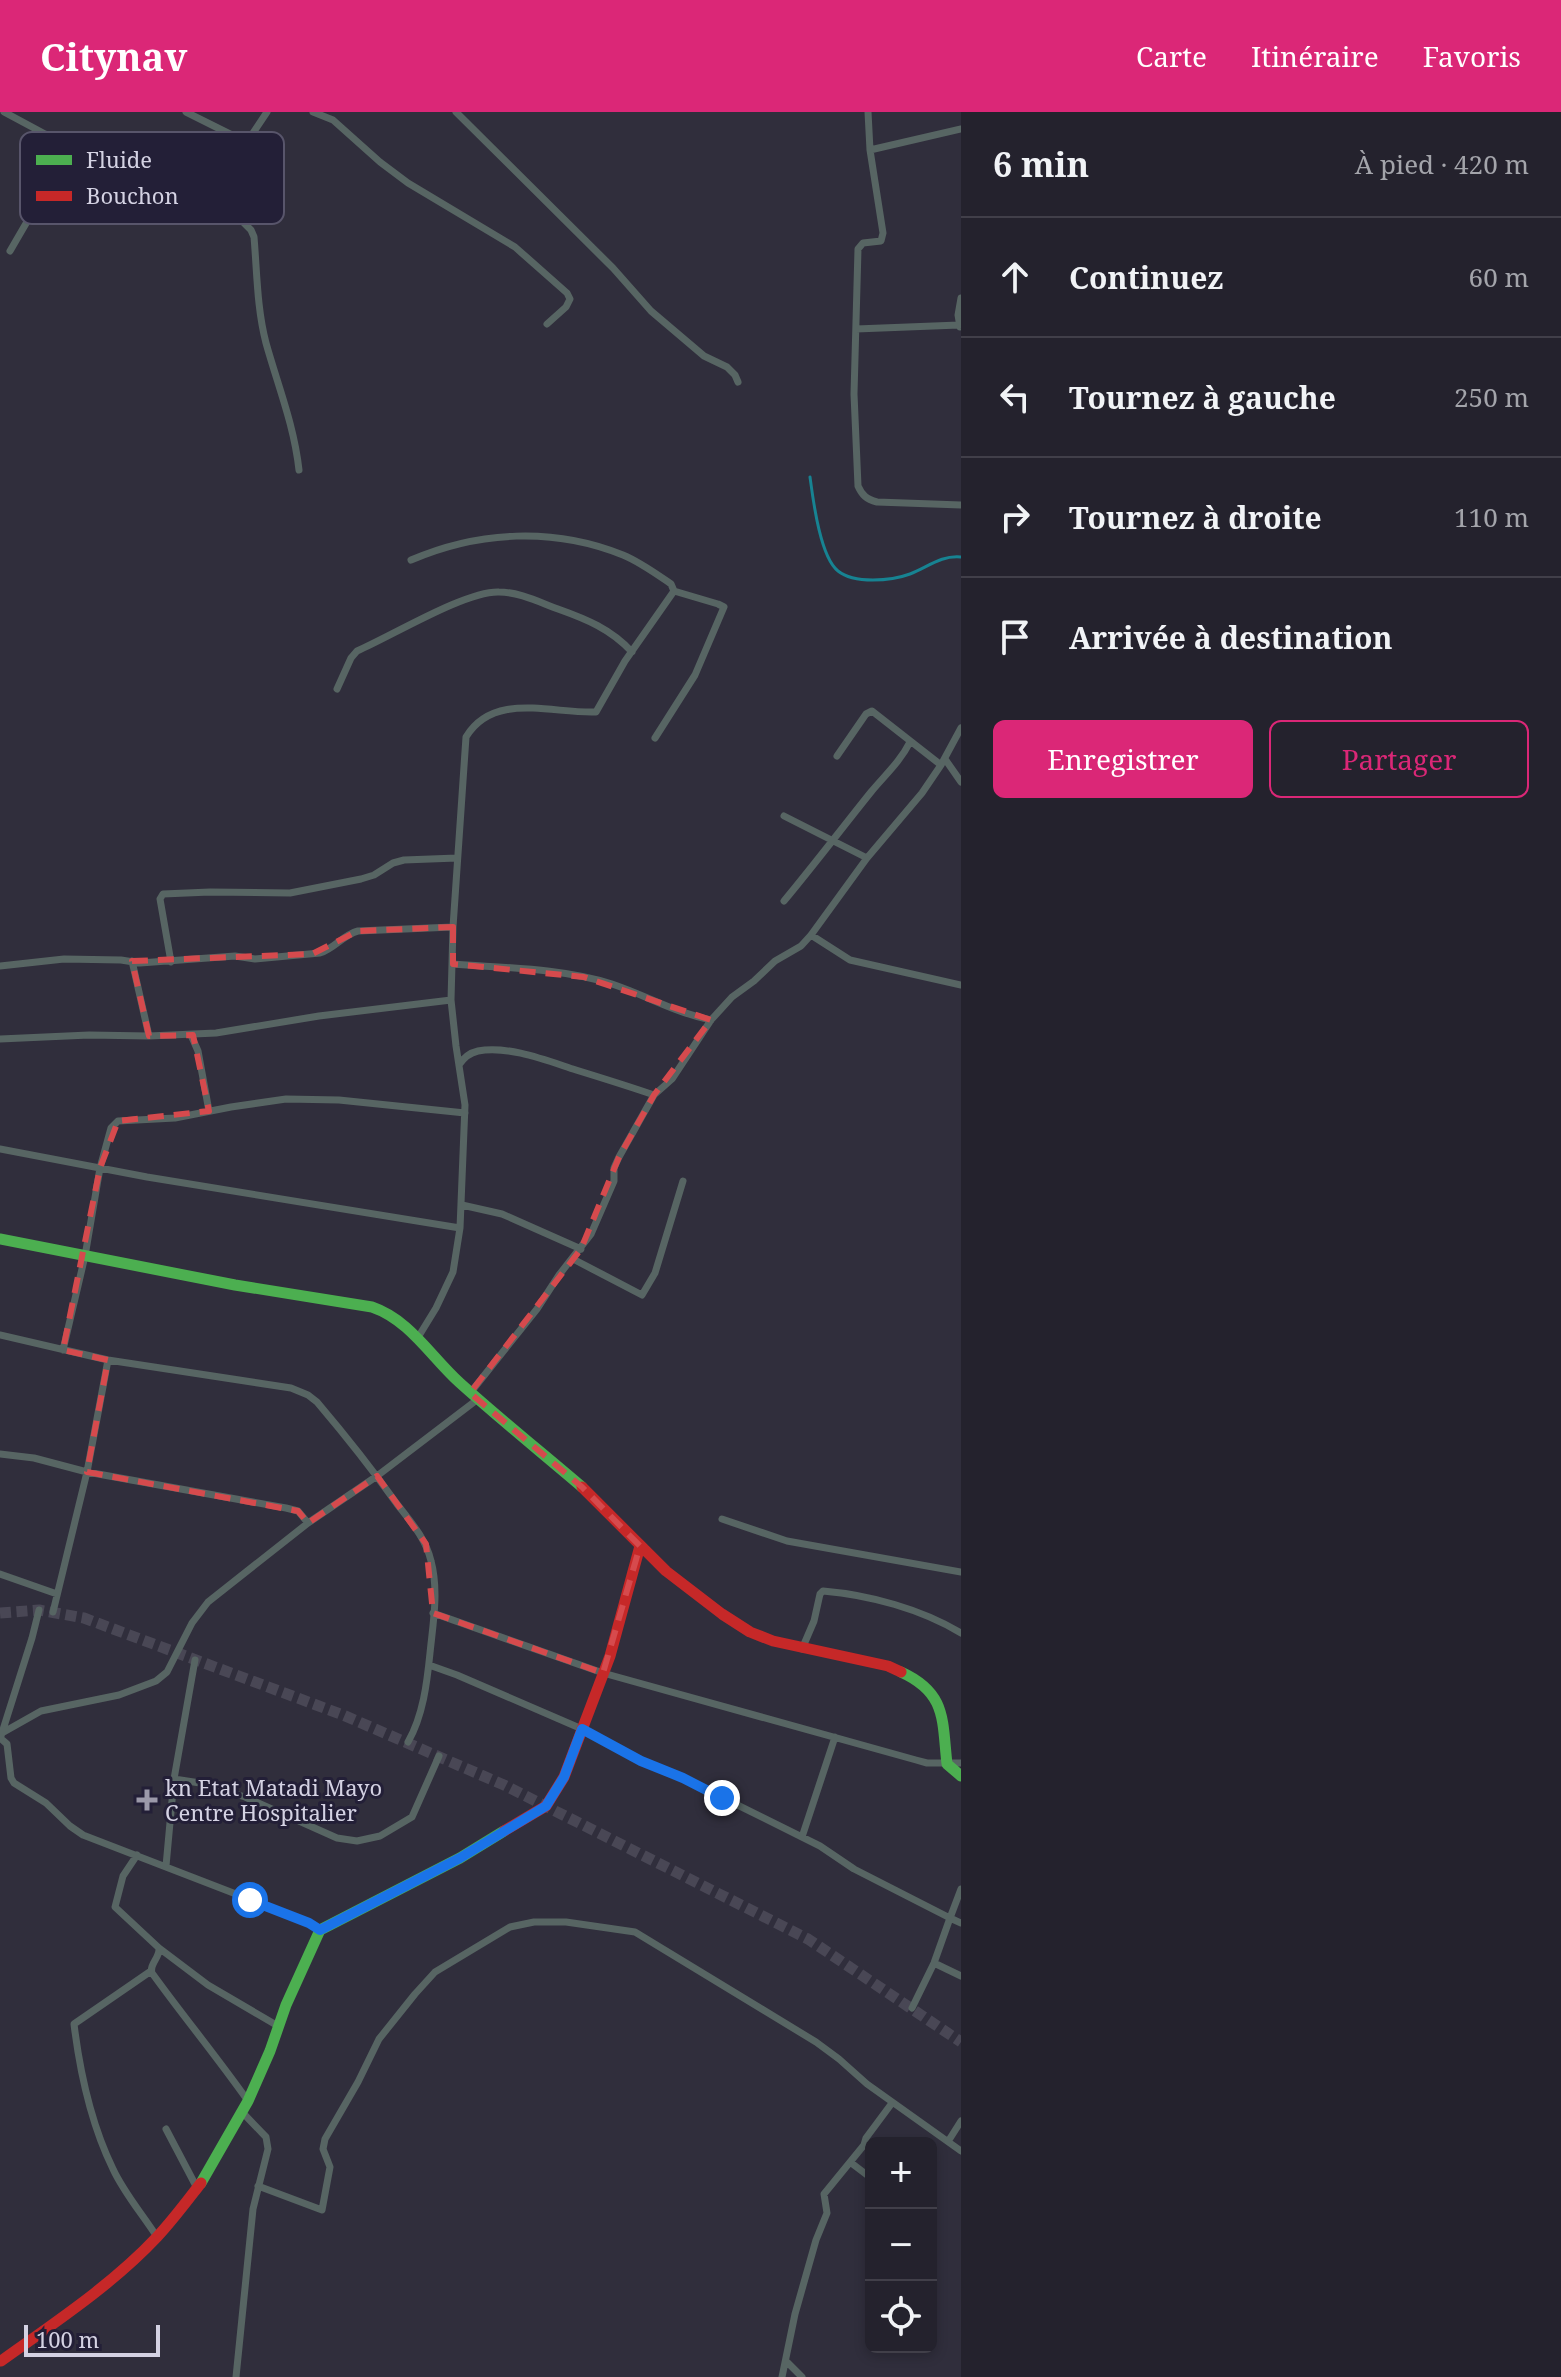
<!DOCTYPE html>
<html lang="fr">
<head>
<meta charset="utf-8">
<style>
  body { margin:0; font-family:"Noto Serif",serif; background:#2c2a35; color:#f1f3f6 }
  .controls { position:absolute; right:24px; bottom:24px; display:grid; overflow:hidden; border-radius:12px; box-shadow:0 4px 12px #0003 }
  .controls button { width:72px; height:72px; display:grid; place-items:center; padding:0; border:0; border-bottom:2px solid #413f49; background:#24222d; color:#f1f3f6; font:40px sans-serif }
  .scale { position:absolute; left:24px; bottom:20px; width:136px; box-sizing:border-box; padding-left:8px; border:4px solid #d4d2e3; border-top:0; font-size:22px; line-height:28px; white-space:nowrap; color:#d4d2e3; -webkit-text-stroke:6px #231f37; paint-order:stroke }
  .stop { position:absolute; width:24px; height:24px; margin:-18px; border:6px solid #1a73e8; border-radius:50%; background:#fff }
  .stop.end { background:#1a73e8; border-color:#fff; box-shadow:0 2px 8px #0008 }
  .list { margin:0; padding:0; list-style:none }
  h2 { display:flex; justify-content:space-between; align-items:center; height:104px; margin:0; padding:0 32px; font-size:34px }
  h2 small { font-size:26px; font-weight:400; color:#a3a4aa }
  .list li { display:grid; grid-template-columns:52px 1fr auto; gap:24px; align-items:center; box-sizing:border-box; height:120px; padding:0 32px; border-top:2px solid #413f49 }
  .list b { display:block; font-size:30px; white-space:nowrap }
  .list em { font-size:26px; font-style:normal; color:#a3a4aa }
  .actions { display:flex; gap:16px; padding:24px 32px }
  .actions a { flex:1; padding:18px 0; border:2px solid #db2777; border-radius:12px; text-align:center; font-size:28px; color:#db2777 }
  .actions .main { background:#db2777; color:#fff }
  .icon { flex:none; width:44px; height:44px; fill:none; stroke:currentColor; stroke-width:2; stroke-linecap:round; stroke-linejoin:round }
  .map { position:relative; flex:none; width:961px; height:2265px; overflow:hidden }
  header { display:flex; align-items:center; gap:48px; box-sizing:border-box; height:112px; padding:0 40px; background:#db2777; color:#fff }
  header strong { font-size:38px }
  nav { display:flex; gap:44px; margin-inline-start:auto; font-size:28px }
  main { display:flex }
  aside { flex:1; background:#24222d }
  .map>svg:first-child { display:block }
</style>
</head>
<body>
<header>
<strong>Citynav</strong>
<nav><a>Carte</a><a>Itinéraire</a><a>Favoris</a></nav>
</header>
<main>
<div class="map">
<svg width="961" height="2265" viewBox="0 0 961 2265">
  <rect width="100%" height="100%" fill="#302e3c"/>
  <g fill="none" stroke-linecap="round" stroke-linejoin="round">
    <path stroke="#178392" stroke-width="3" d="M810 365C813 387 820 445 838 459 854 472 891 469 910 462 928 455 941 443 961 445"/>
    <path stroke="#494755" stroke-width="11" stroke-dasharray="11 5.5" stroke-linecap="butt" d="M0 1501 39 1498 84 1506 343 1603 504 1673 808 1827 961 1930"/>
    <path stroke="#576563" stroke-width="7" d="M4 0 45 22 139 66 241 108 251 118 254 125C257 160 257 197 266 231 278 274 294 313 299 358
      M186 0 246 30
      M313 0 333 8 380 50 408 71 515 135 567 181 570 187 566 195 547 212
      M456 0 613 156 651 199 704 244 727 255 735 263 738 270
      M868 0 870 38 883 121 881 129 863 131 858 137 854 282 858 374C862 383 866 387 877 390L961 393
      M870 38 961 17
      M205 93 267 0
      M10 139 71 34
      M960 215 958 203 961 186
      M856 217 959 213
      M411 448C478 419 554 415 623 443 640 450 655 461 671 472L674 479 718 492 724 495 695 563 655 626
      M337 577 351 546 357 539C392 524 465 479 499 480 519 480 539 490 558 497 586 507 611 517 632 540
      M837 644 866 602 872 599 941 653
      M945 647 961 670
      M784 704 867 746
      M784 789C814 753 842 716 871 680 885 663 900 650 910 630
      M811 823 850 848 961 873
      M132 849 149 924
      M171 850 160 787 163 782 210 780 290 781 361 767 374 763 393 751 404 748 457 746
      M453 852C505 856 561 856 612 872 645 883 676 901 711 908
      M0 854 64 847 121 848 140 851 235 844 255 847 320 841C335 836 343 823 358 819L453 815
      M191 923 198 939 209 999
      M0 927 89 923 149 924 216 921 319 904 451 888
      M459 953C464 945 469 941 478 939 508 933 548 949 576 958 602 966 628 974 654 983
      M0 1037 147 1065 460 1116
      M462 1093 502 1102 581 1137
      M573 1147 642 1183 655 1161 683 1069
      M0 1223 108 1248 291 1276 308 1283 317 1290C345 1323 372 1357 397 1392 411 1410 426 1427 431 1449 439 1479 433 1511 430 1541 427 1571 423 1604 408 1630
      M417 1227 436 1196 453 1160 460 1116 465 993 456 934 451 888 453 815 466 625C494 579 553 602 596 600L625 549 674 479
      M63 1238 85 1144 100 1056 111 1016 118 1009 175 1006 231 995 286 987 339 988 465 1001
      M471 1280 537 1197 559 1163 591 1122 614 1069V1056L619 1045 654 983 672 967 711 908 732 885 754 869 775 849 801 834 811 823 867 746 922 681 941 653 961 616
      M0 1342 34 1346 87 1360 286 1396 298 1399 308 1411
      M722 1407 787 1429 961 1460
      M0 1462 57 1482
      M53 1500 87 1360 108 1248
      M433 1501 603 1561 916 1648 927 1651H961
      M802 1537 814 1509 820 1482 823 1479C870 1483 921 1497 961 1521
      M429 1553 457 1563 582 1617 656 1656 683 1666 820 1734 854 1757 950 1806 934 1851 912 1896
      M2 1621 41 1599 119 1583 156 1569 167 1560 192 1511 208 1490 308 1411 377 1364 478 1287
      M1 1624 32 1526 39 1498
      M0 1626 7 1632 11 1666 14 1671 46 1691 70 1714 83 1723 303 1808 320 1818
      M174 1667 200 1671 245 1685 337 1726 357 1729 380 1724 412 1705 439 1644
      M802 1725 835 1625
      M137 1743 123 1764 115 1795 159 1836C160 1846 149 1852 152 1861 183 1904 217 1945 248 1989
      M166 1754 174 1667 195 1548
      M961 1777 950 1806 961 1811
      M159 1836 208 1873 278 1914
      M934 1851 961 1864
      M151 1859 74 1912C80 1961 91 2012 113 2057 124 2081 143 2103 157 2125
      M166 2017 197 2076
      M949 2028 961 2009
      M850 2050 871 2066
      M258 2074 322 2098 330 2055 323 2037 325 2027 358 1970 379 1927 415 1882 435 1860 510 1815 534 1810H566L635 1820 816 1930 839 1947 867 1972 961 2039
      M786 2249 802 2265
      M236 2265 253 2097 268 2037 266 2025 242 2000
      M782 2265 795 2202 816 2128 827 2101 824 2082 864 2033 866 2026 892 1991"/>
    <path stroke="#4caf50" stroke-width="11" d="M0 1127 235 1173 372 1195C410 1208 431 1245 460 1271 500 1307 541 1340 582 1375
      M901 1560C947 1581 942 1608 947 1652L961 1664
      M201 2071 248 1989 270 1939 286 1893 320 1818 460 1746 504 1719"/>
    <path stroke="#c62828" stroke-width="11" d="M582 1375 666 1459 722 1502 750 1520 773 1529 888 1554 901 1560
      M504 1719 546 1694 564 1665 610 1544 640 1434
      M1 2249C54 2211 112 2173 157 2125 173 2108 187 2089 201 2071"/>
  </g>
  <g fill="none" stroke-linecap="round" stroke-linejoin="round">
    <path stroke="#1a73e8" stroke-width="10" d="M250 1788 309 1811 320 1818 460 1746 546 1694 564 1665 582 1617 641 1649 683 1666 722 1686"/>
  </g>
  <path fill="none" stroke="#d64a4d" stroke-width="6" stroke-dasharray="16 10" stroke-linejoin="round" d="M453 815V852L584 865 711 908 654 983 619 1045 581 1137 470 1281 582 1375 640 1434 603 1561 433 1501 426 1432 377 1364 308 1411 298 1399 87 1360 108 1248 63 1238 100 1056 118 1009 209 999 193 923 149 924 132 849 312 842 358 819Z"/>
  <path fill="#9b99a9" stroke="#231f37" stroke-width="3" d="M143 1676h8v8h8v8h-8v8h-8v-8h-8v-8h8z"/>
  <g text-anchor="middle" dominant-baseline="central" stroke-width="6" stroke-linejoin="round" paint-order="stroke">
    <g font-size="22" fill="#d4d2e3" stroke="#231f37" text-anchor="start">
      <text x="165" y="1675">kn Etat Matadi Mayo<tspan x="165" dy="25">Centre Hospitalier</tspan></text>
    </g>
  </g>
  <rect x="20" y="20" width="264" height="92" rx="12" fill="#231f37" stroke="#58556b" stroke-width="2"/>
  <rect x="36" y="43" width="36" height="10" fill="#4caf50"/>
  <rect x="36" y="79" width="36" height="10" fill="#c62828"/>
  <g font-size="22" fill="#d4d2e3">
    <text x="86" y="56">Fluide</text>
    <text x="86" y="92">Bouchon</text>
  </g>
</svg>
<div class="controls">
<button>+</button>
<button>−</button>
<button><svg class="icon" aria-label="locate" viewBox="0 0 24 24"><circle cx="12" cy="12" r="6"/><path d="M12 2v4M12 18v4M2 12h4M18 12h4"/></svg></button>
</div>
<div class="scale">100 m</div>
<div class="stop" style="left:250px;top:1788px"></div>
<div class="stop end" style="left:722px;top:1686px"></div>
</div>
<aside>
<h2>6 min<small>À pied · 420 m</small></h2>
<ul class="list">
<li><svg class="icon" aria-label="ahead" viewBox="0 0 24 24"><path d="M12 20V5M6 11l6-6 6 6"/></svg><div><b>Continuez</b></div><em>60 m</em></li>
<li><svg class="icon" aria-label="left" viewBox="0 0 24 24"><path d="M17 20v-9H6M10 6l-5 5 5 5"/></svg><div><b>Tournez à gauche</b></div><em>250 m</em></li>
<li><svg class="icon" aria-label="right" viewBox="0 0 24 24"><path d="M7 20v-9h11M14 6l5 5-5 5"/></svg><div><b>Tournez à droite</b></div><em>110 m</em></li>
<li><svg class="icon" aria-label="arrive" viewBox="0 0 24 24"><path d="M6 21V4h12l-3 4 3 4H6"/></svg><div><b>Arrivée à destination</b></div></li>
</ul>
<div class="actions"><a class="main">Enregistrer</a><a>Partager</a></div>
</aside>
</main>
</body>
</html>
